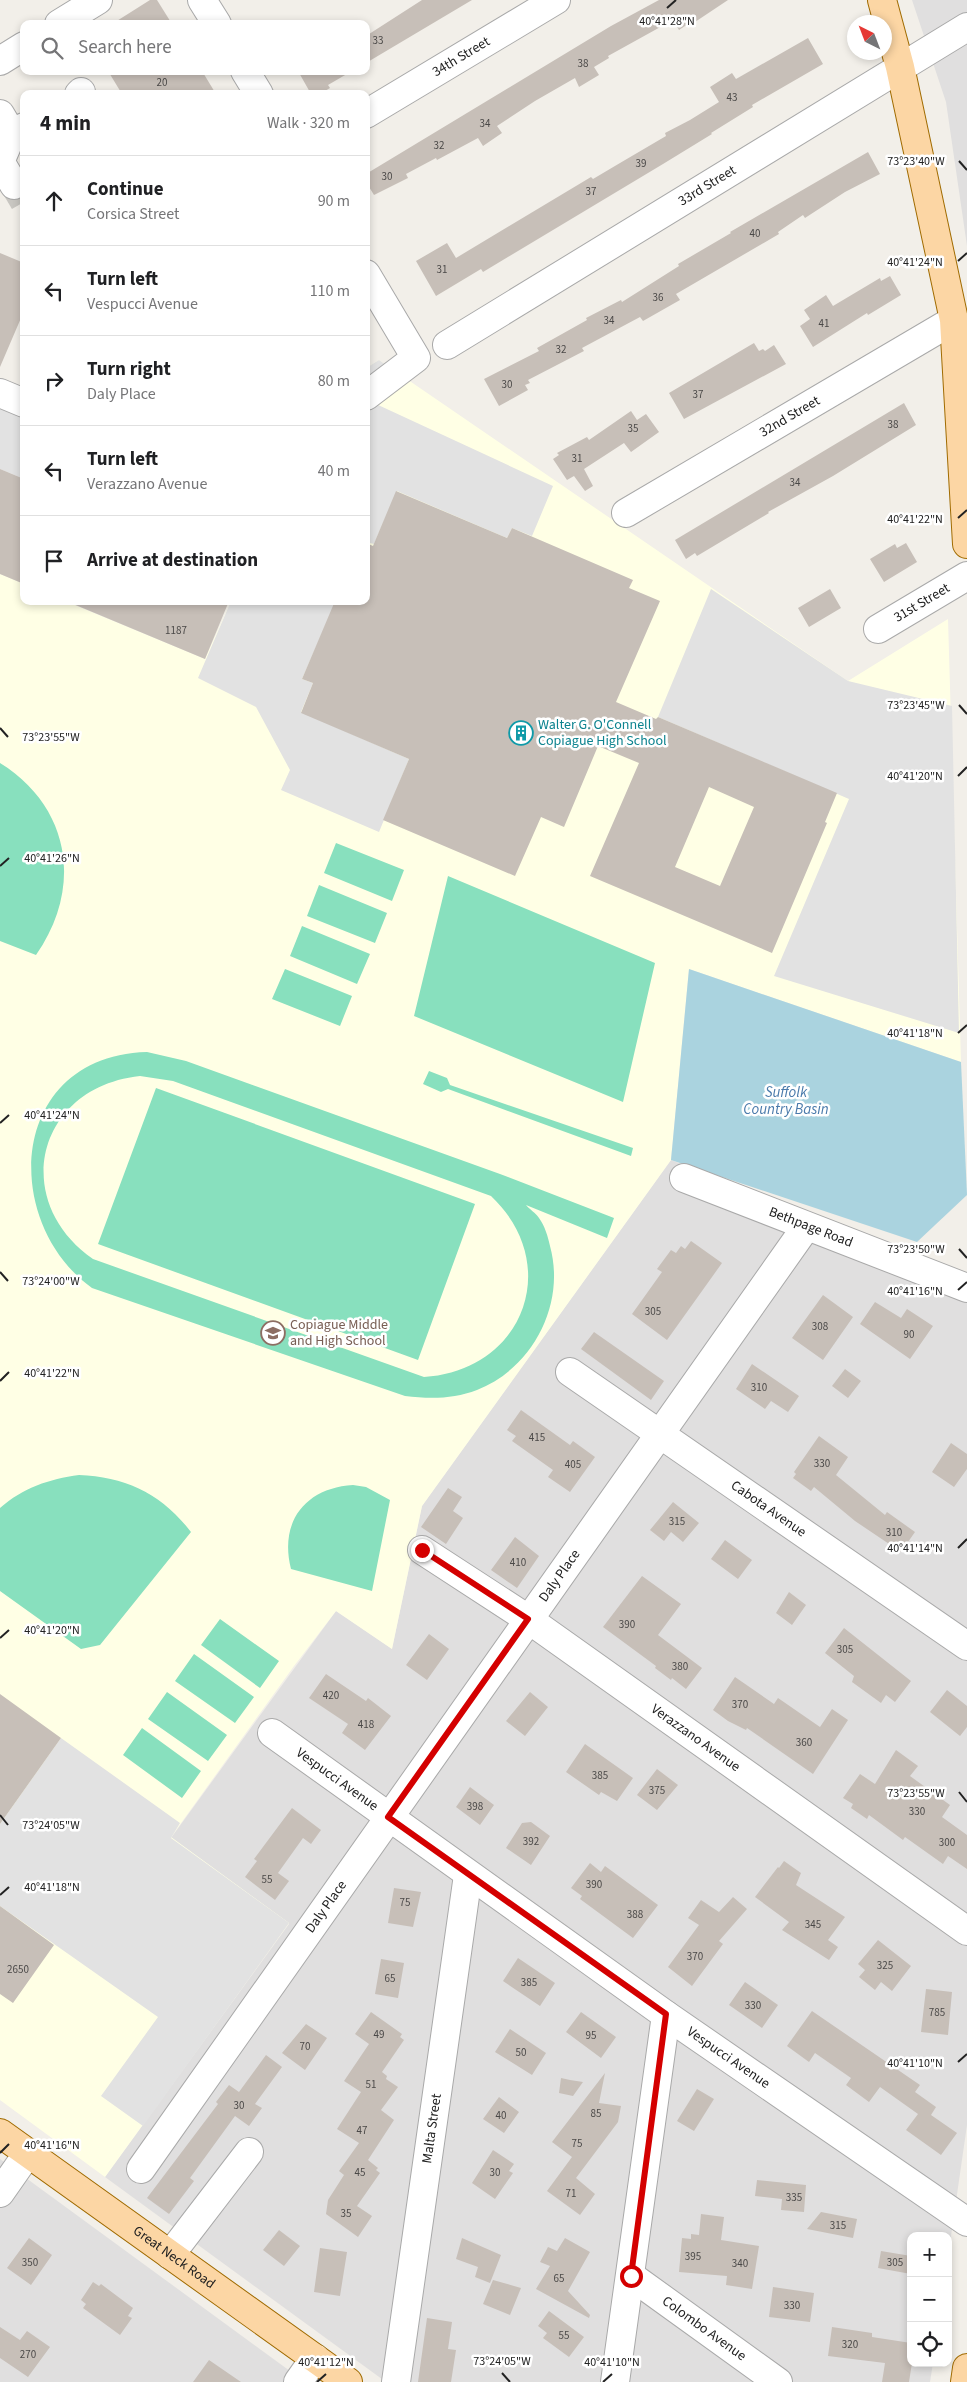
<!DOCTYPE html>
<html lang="en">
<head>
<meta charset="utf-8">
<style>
  body { margin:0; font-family:"Source Sans 3",sans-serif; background:#f2f2f2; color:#202124 }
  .controls { position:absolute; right:15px; bottom:15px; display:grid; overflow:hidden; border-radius:10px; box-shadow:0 2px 8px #0003 }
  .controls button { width:45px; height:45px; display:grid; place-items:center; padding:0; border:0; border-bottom:1px solid #e0e0e0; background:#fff; color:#202124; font:25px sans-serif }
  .compass { position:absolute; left:847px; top:15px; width:45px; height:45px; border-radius:50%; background:#fff; box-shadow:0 2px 8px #0003; rotate:318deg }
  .stop { position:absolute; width:15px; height:15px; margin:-11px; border:4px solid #d40000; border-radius:50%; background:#fff }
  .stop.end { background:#d40000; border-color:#fff; box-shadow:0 1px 5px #0008 }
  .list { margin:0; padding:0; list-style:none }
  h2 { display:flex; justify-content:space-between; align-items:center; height:65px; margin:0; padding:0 20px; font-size:21px }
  h2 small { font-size:16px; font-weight:400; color:#757577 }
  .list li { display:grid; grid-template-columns:32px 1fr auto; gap:15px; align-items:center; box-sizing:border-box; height:90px; padding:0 20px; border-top:1px solid #e0e0e0 }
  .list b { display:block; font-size:19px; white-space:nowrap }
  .list p { margin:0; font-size:16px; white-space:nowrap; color:#757577 }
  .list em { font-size:16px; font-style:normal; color:#757577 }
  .icon { flex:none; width:28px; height:28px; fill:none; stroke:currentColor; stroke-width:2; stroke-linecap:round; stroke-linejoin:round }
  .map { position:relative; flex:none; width:967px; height:2382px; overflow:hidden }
  .search { position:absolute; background:#fff; box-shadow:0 2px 8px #0003; left:20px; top:20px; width:350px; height:55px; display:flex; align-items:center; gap:12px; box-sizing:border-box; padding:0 18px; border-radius:10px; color:#757577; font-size:19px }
  .panel { position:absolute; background:#fff; box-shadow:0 2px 8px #0003; left:20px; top:90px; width:350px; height:515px; border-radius:10px }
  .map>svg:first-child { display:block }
</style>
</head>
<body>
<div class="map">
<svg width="967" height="2382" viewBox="0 0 967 2382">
  <rect width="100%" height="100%" fill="#f2efe9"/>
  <path fill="#e0dfdf" d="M912 0H967V246L946 102Z
    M671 1160 967 1275V2125L948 2257V2236H911V2363H933L930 2382H386L105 2177 289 1924 171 1838 336 1611 392 1649 422 1506Z
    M0 2159 305 2382H0Z"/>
  <path fill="#ffffe5" d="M379 360 848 681 948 619 961 1062 689 969 671 1160 422 1506 392 1649 336 1611 294 1666 171 1837 289 1923 105 2177 0 2100V574L24 584V601H65L205 659 231 601H366V368Z"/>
  <path fill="#88e0be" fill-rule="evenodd" d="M0 763C71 807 83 888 36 955L0 941Z
    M336 843 404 870 392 901 324 873Z
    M448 876 655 963 623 1102 414 1016Z
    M319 885 387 913 375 943 307 916Z
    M302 926 370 954 357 984 290 956Z
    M285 969 352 996 340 1026 272 999Z
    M147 1052 186 1061 500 1174 614 1218 607 1238 526 1205C529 1209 536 1213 539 1218 545 1226 548 1237 550 1246 566 1304 533 1368 477 1390 454 1399 430 1399 405 1396L92 1288C0 1222 8 1056 147 1052ZM140 1076 173 1081 491 1196C564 1265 523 1371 424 1377L93 1259C9 1200 37 1087 140 1076Z
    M429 1071 447 1078 450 1085 633 1148 631 1156 448 1089 441 1092 423 1084Z
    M156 1088 475 1204 418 1360 98 1244Z
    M79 1475C126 1477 162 1494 191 1532L100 1645 81 1649 0 1591V1508C23 1488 49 1479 79 1475Z
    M353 1485 366 1487 390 1500 372 1591 291 1569C279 1522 305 1488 353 1485Z
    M220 1619 279 1661 260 1688 201 1645Z
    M194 1654 254 1697 235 1723 175 1681Z
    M167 1692 227 1735 208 1761 148 1719Z
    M142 1728 201 1771 182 1798 123 1755Z"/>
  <path fill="#e2e2e2" d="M379 360 408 380 376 404 553 486 532 536 512 528 507 538 397 491 374 544 366 542V368Z
    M0 385 24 395V479L0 469Z
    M711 589 848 681 952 706 959 1033 774 976 849 799 658 717Z
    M231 601H336L302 679 313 683 301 712 409 759 379 832 281 790 290 770 256 707 198 678Z
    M61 1738 180 1823 171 1838 289 1923 143 2126 101 2096 158 2017 0 1906V1824Z"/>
  <path fill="#aad3df" d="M689 969 961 1062 967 1195 917 1242 671 1160Z"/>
  <path fill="#c7bfb8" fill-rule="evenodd" d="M150 0H157L172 24H112Z
    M422 0H472L366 63V36Z
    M659 0H728L689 26 688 24 679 30 673 20 608 56 609 58 594 67 599 75 579 87 575 78 535 101 497 126 502 133 483 146 478 138 437 160 436 158 406 174 408 178 374 195 366 182V174L611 26Z
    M808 38 823 64 752 105 753 107 711 133 712 134 663 164 483 272 481 269 436 296 416 261 447 243 456 258 591 177 593 179 620 163 666 136 665 133 690 120 719 102 710 87 732 73 736 79Z
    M108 71H202L216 94H122Z
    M298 71H352L328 85 330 88 320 94H311Z
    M868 152 880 174 845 192 805 218 803 215 778 232 779 234 676 294 680 300 643 321 640 317 582 348 584 351 528 380 530 383 525 385 528 390 499 406 484 379 539 351 537 348 587 320 586 318 621 300 622 302 679 266 678 264 690 257 731 233 730 232Z
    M0 253 24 263V311L0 367Z
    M890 276 901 295 868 315 867 313 813 347 800 326 810 319 804 310 826 295 833 306 880 278 881 281Z
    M754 343 759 351 763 349 765 351 774 345 786 364 684 419 669 393Z
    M904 403 916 425 833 476 768 512 769 513 697 556 695 553 686 559 675 540Z
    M631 411 637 420 646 414 659 432 631 452 624 443 584 469 593 486 585 491 574 476 567 480 553 459 559 455 557 453 587 437 589 440Z
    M0 469 24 479V584L0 574Z
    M396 491 507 538 512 528 633 580 629 588 660 601 616 702 656 719 658 717 837 793 825 822 827 823 772 953 590 876 639 763 598 746 564 827 541 817 515 876 383 820 409 759 301 713 313 683 302 679 335 601H366V543L373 546ZM709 787 754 807 720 886 675 867Z
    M906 543 917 562 884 582 870 559 895 544 897 548Z
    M830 589 841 608 809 627 798 608Z
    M66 601H229L205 659Z
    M691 1241 722 1263 667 1340 632 1314 662 1272 657 1269 671 1250 676 1253 681 1246 685 1249Z
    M823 1295 853 1317 823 1360 792 1338Z
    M875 1302 901 1318 907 1309 933 1326 910 1359 860 1324Z
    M594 1332 664 1381 651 1400 581 1349Z
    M752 1364 799 1396 788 1412 771 1401 765 1409 736 1389Z
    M845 1369 861 1381 848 1398 832 1386Z
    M521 1410 570 1445 573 1441 595 1457 570 1492 548 1477 553 1470 512 1441 516 1436 507 1430Z
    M819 1436 848 1457 836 1475 885 1515 887 1512 915 1532 901 1552 855 1521 814 1487 811 1491 793 1478 796 1474 794 1472Z
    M951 1443 967 1454V1469L954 1487 932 1472Z
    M448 1488 462 1497 453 1511 463 1518 446 1544 421 1527Z
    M673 1502 699 1523 683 1542 671 1532 664 1541 650 1530Z
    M515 1537 539 1556 517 1588 491 1570Z
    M725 1540 752 1560 738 1579 711 1559Z
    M642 1576 681 1604 658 1635 702 1668 686 1689 672 1678 671 1680 655 1668 656 1666 603 1627Z
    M789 1592 806 1605 792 1625 776 1613Z
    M844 1628 911 1681 895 1702 886 1695 881 1703 852 1682 854 1676 825 1653Z
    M429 1634 449 1649 427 1680 406 1665Z
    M326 1674 366 1701 368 1698 391 1716 365 1750 342 1733 348 1724 309 1698Z
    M735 1677 774 1704 778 1698 820 1727 832 1709 848 1720 813 1774 747 1728 746 1730 728 1721 713 1710Z
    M947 1690 967 1706V1727L960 1736 930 1712Z
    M530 1692 548 1707 525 1736 506 1721Z
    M0 1694 61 1738 0 1824Z
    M585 1744 633 1778 617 1801 601 1792 599 1795 566 1772Z
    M896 1750 918 1766 910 1776 950 1805 942 1817 967 1835V1869L948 1856 943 1864 905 1837 903 1840 869 1815 867 1819 851 1808 853 1804 843 1798 860 1774 875 1784Z
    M657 1769 678 1785 657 1810 637 1795Z
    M470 1787 494 1805 480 1825 456 1807Z
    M292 1808 321 1830 311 1844 303 1838 278 1873 289 1881 275 1900 245 1877 257 1861 254 1859Z
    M531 1822 550 1836 531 1865 506 1848 522 1823Z
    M784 1861 801 1873 796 1885 845 1917 828 1940 838 1947 829 1960 782 1930 789 1922 755 1897 778 1867 779 1868Z
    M590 1863 601 1872 605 1866 658 1905 633 1938 580 1899 582 1896 571 1888Z
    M394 1888 421 1892 413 1927 388 1923Z
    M733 1897 747 1909 719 1941 723 1944 692 1986 668 1967 699 1925 688 1918 701 1900 719 1912Z
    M0 1906 54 1945 13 2003 0 1994Z
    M878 1940 911 1966 892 1991 881 1982 875 1990 859 1977 865 1970 858 1964Z
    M518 1958 555 1983 540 2006 503 1981Z
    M381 1959 404 1963 398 1998 375 1994Z
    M745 1982 778 2005 762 2028 729 2005Z
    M926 1989 952 1992 948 2035 921 2032Z
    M812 2011 920 2085 915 2092 936 2107 931 2115 957 2133 941 2155 906 2130 918 2114 880 2087 869 2102 846 2085 851 2078 815 2053 809 2062 787 2046Z
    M371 2012 402 2034 400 2037 404 2040 382 2072 387 2076 386 2079 398 2087 381 2110 394 2120 368 2160 378 2168 376 2170 380 2173 357 2206 372 2216 358 2237 326 2214 328 2200 344 2175 339 2171 359 2143 337 2129 361 2092 344 2081 369 2044 355 2034Z
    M581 2012 616 2037 601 2058 566 2032Z
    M306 2024 327 2038 305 2070 282 2053Z
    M510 2029 546 2053 532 2075 495 2052Z
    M266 2055 282 2067 255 2104 262 2108 249 2126 235 2116 190 2178 194 2181 169 2214 147 2198 218 2104 216 2102 229 2085 239 2092Z
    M605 2073 599 2103 621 2106 618 2122 576 2178 595 2194 580 2215 547 2191 572 2157 552 2142Z
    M561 2078 570 2080 583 2082 573 2096 559 2093Z
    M697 2089 714 2099 694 2131 677 2121Z
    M499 2097 519 2112 504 2133 483 2119Z
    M493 2150 514 2164 509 2171 513 2173 495 2199 472 2183Z
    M757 2180 806 2185 804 2212 781 2210 782 2199 755 2196Z
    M821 2212 857 2219 853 2238 807 2229Z
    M701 2214 724 2217 721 2240 759 2246 752 2289 726 2285 727 2276 679 2272 682 2238 691 2239V2234L699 2235Z
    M279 2230 300 2246 284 2266 263 2250Z
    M29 2238 52 2255 31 2285 7 2268Z
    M462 2238 501 2255 490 2283 475 2277 478 2267 456 2259Z
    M565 2238 590 2252 568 2291 590 2315 589 2318 536 2289 550 2266 540 2262 548 2247 557 2251Z
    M320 2248 347 2252 340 2296 314 2292Z
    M881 2251 911 2256V2274L878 2268Z
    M493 2280 521 2288 510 2315 483 2304Z
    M93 2282 99 2286 101 2284 133 2308 128 2316 132 2318 120 2335 83 2308 86 2304 81 2300Z
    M773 2287 814 2293 810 2322 769 2317Z
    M549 2311 584 2337 569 2357 543 2338 547 2333 538 2326Z
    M427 2318 452 2322 448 2349 456 2350 451 2382H418Z
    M0 2327 20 2340 27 2331 50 2347 28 2377 0 2358Z
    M832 2327 872 2333V2337L911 2343 912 2363 909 2382H882L885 2363 828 2356Z
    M209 2360 241 2382H193Z"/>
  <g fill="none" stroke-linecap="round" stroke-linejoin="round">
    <path stroke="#c8c6c1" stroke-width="28" stroke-dasharray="28 14" stroke-linecap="butt" d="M14 185 24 202"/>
    <g stroke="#a9a9a9" stroke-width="30">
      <g id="minor">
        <path d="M202 0 217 24"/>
        <path d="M59 24 98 0"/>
        <path d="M0 61 24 46"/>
        <path d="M245 71 259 94"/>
        <path d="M79 94 81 92"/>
        <path d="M0 114 12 134"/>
        <path id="s1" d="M366 114 556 0"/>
        <path d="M0 161 14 185"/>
        <path d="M0 162 12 134 24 127"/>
        <path d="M366 274 416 358 366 396"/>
        <path id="s2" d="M447 345 967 27"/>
        <path d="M0 393 24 403"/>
        <path id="s3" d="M626 513 954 320"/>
        <path id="s4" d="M878 629 967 576"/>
        <path id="s5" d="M684 1178 967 1288"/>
        <path id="s6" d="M570 1372 967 1646"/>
        <path id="s7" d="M422 1550 528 1619 967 1931"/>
        <path id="s8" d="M272 1733 666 2015 967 2222"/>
        <path id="s9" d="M141 2169 806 1227"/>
        <path d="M0 2193 28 2153"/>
        <path d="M170 2255 249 2152"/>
        <path id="s10" d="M631 2276 778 2382"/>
        <path d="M298 2382 315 2358"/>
        <path id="s11" d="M396 2382 468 1875"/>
        <path d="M615 2382 666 2015"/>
      </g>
    </g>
    <g stroke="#a06b00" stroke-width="30">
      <g id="major">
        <path d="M882 0 900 67 954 320 967 544"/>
        <path id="s12" d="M0 2133 348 2382"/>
        <path d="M965 2382 967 2368"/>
      </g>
    </g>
    <use href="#minor" stroke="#fff" stroke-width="28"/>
    <use href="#major" stroke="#fcd6a4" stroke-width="28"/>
  </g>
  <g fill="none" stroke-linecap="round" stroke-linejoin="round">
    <path stroke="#d40000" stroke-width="6" d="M422 1550 528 1619 388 1817 666 2014 631 2276"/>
  </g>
  <path fill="none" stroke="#222" stroke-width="2" d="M667 8 676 0M959 161 967 170M958 261 967 253M958 518 967 510M959 705 967 714M0 728 8 737M958 776 967 767M0 866 9 858M958 1033 967 1025M0 1123 9 1115M959 1249 967 1258M0 1272 8 1281M958 1290 967 1282M0 1381 9 1372M958 1548 967 1539M0 1638 9 1630M959 1792 967 1802M0 1815 8 1825M0 1895 9 1887M958 2062 967 2054M0 2153 9 2144M502 2373 510 2382M317 2382 326 2374M603 2382 612 2374"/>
  <defs>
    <g id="building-ring" transform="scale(1.25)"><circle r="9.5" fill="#fff" stroke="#0f9aa8" stroke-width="1.5"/><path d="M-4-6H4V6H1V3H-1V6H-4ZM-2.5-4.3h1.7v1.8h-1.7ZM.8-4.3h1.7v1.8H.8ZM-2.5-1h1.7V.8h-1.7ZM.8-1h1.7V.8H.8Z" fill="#0f9aa8"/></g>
    <g id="school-ring" transform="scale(1.25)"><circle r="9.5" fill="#fff" stroke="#8d6e63" stroke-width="1.5"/><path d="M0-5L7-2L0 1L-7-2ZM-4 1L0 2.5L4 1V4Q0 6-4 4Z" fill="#8d6e63"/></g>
  </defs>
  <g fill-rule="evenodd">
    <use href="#building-ring" x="521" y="733"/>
    <use href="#school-ring" x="273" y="1333"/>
  </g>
  <g text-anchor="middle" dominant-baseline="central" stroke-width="5" stroke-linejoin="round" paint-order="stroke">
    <g font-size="11" fill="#4b4948">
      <text x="378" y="40">33</text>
      <text x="583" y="63">38</text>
      <text x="162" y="82">20</text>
      <text x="732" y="97">43</text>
      <text x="485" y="123">34</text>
      <text x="439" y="145">32</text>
      <text x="641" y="163">39</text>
      <text x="387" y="176">30</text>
      <text x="591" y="191">37</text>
      <text x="755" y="233">40</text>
      <text x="442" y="269">31</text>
      <text x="658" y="297">36</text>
      <text x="609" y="320">34</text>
      <text x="824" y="323">41</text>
      <text x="561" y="349">32</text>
      <text x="507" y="384">30</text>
      <text x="698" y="394">37</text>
      <text x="893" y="424">38</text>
      <text x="633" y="428">35</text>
      <text x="577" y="458">31</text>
      <text x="795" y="482">34</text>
      <text x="176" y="630">1187</text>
      <text x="653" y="1311">305</text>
      <text x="820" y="1326">308</text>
      <text x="909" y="1334">90</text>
      <text x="759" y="1387">310</text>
      <text x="537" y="1437">415</text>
      <text x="822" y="1463">330</text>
      <text x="573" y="1464">405</text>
      <text x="677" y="1521">315</text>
      <text x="894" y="1532">310</text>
      <text x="518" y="1562">410</text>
      <text x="627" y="1624">390</text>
      <text x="845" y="1649">305</text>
      <text x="680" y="1666">380</text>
      <text x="331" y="1695">420</text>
      <text x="740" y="1704">370</text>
      <text x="366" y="1724">418</text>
      <text x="804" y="1742">360</text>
      <text x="600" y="1775">385</text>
      <text x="657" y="1790">375</text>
      <text x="475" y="1806">398</text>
      <text x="917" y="1811">330</text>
      <text x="531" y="1841">392</text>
      <text x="947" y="1842">300</text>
      <text x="267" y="1879">55</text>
      <text x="594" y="1884">390</text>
      <text x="405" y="1902">75</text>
      <text x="635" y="1914">388</text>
      <text x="813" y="1924">345</text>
      <text x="695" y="1956">370</text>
      <text x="885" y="1965">325</text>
      <text x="18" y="1969">2650</text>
      <text x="390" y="1978">65</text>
      <text x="529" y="1982">385</text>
      <text x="753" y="2005">330</text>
      <text x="937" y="2012">785</text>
      <text x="379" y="2034">49</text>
      <text x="591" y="2035">95</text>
      <text x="305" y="2046">70</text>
      <text x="521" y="2052">50</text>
      <text x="371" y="2084">51</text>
      <text x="239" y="2105">30</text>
      <text x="596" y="2113">85</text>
      <text x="501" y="2115">40</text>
      <text x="362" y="2130">47</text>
      <text x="577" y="2143">75</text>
      <text x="360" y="2172">45</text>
      <text x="495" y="2172">30</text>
      <text x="571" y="2193">71</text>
      <text x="794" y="2197">335</text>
      <text x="346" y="2213">35</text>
      <text x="838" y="2225">315</text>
      <text x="693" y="2256">395</text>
      <text x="30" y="2262">350</text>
      <text x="895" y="2262">305</text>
      <text x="740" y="2263">340</text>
      <text x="559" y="2278">65</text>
      <text x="792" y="2305">330</text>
      <text x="564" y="2335">55</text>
      <text x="850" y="2344">320</text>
      <text x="28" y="2354">270</text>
    </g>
    <g font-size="14" fill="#222" stroke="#fff">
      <text stroke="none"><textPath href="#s1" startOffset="111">34th Street</textPath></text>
      <text stroke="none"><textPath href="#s2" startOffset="305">33rd Street</textPath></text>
      <text stroke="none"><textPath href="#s3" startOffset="190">32nd Street</textPath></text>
      <text stroke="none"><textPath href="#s4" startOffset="51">31st Street</textPath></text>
      <text stroke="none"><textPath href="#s5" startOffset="136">Bethpage Road</textPath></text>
      <text stroke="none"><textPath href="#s6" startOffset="241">Cabota Avenue</textPath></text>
      <text stroke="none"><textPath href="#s9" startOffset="726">Daly Place</textPath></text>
      <text stroke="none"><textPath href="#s7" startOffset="332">Verazzano Avenue</textPath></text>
      <text stroke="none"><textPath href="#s8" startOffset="80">Vespucci Avenue</textPath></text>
      <text stroke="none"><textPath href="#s9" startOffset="321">Daly Place</textPath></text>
      <text stroke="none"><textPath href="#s8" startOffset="560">Vespucci Avenue</textPath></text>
      <text stroke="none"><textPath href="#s11" startOffset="256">Malta Street</textPath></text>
      <text stroke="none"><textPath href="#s12" startOffset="214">Great Neck Road</textPath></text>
      <text stroke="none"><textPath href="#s10" startOffset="90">Colombo Avenue</textPath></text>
    </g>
    <g font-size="14" fill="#0d838f" stroke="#fff" text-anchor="start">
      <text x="538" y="725">Walter G. O'Connell<tspan x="538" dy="16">Copiague High School</tspan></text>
    </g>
    <g font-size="14" fill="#785e54" stroke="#fff" text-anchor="start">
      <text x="290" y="1325">Copiague Middle<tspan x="290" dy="16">and High School</tspan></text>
    </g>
    <g font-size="15" font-style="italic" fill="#4a7aab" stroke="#fff">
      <text x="786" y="1092">Suffolk<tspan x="786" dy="17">Country Basin</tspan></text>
    </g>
  </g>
  <g font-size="12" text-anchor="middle" fill="#222" stroke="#fff" stroke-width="5" stroke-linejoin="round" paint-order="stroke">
    <text x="667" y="25">40°41'28"N</text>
    <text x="916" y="165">73°23'40"W</text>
    <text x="915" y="266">40°41'24"N</text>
    <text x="915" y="523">40°41'22"N</text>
    <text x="916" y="709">73°23'45"W</text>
    <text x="51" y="741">73°23'55"W</text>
    <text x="915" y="780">40°41'20"N</text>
    <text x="52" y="862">40°41'26"N</text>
    <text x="915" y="1037">40°41'18"N</text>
    <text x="52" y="1119">40°41'24"N</text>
    <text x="916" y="1253">73°23'50"W</text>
    <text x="51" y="1285">73°24'00"W</text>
    <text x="915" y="1295">40°41'16"N</text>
    <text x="52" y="1377">40°41'22"N</text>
    <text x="915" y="1552">40°41'14"N</text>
    <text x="52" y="1634">40°41'20"N</text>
    <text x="916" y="1797">73°23'55"W</text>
    <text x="51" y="1829">73°24'05"W</text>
    <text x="52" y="1891">40°41'18"N</text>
    <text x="915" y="2067">40°41'10"N</text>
    <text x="52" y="2149">40°41'16"N</text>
    <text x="502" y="2365">73°24'05"W</text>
    <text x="326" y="2366">40°41'12"N</text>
    <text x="612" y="2366">40°41'10"N</text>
  </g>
</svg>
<div class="controls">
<button>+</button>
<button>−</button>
<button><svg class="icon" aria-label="locate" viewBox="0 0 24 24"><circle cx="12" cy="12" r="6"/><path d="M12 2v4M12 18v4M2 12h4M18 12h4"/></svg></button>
</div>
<svg class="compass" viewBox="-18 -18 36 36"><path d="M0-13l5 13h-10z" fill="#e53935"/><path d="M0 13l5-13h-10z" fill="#757577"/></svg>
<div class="stop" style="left:631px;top:2276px"></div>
<div class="stop end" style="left:422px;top:1550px"></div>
<div class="search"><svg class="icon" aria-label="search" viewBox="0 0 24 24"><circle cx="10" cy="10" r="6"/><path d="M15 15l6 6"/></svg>Search here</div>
<section class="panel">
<h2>4 min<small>Walk · 320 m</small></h2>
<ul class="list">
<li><svg class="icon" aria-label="ahead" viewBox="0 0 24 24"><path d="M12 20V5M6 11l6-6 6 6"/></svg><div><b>Continue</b><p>Corsica Street</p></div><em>90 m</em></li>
<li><svg class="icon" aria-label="left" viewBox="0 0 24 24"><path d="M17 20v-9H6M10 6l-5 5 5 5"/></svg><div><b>Turn left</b><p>Vespucci Avenue</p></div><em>110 m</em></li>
<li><svg class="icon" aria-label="right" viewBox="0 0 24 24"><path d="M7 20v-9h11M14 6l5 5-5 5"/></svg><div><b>Turn right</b><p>Daly Place</p></div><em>80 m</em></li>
<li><svg class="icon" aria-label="left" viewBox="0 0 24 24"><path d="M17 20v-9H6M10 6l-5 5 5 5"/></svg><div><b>Turn left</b><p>Verazzano Avenue</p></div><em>40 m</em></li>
<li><svg class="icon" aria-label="arrive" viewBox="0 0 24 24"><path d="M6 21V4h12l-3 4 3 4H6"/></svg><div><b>Arrive at destination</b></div></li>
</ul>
</section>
</div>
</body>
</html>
